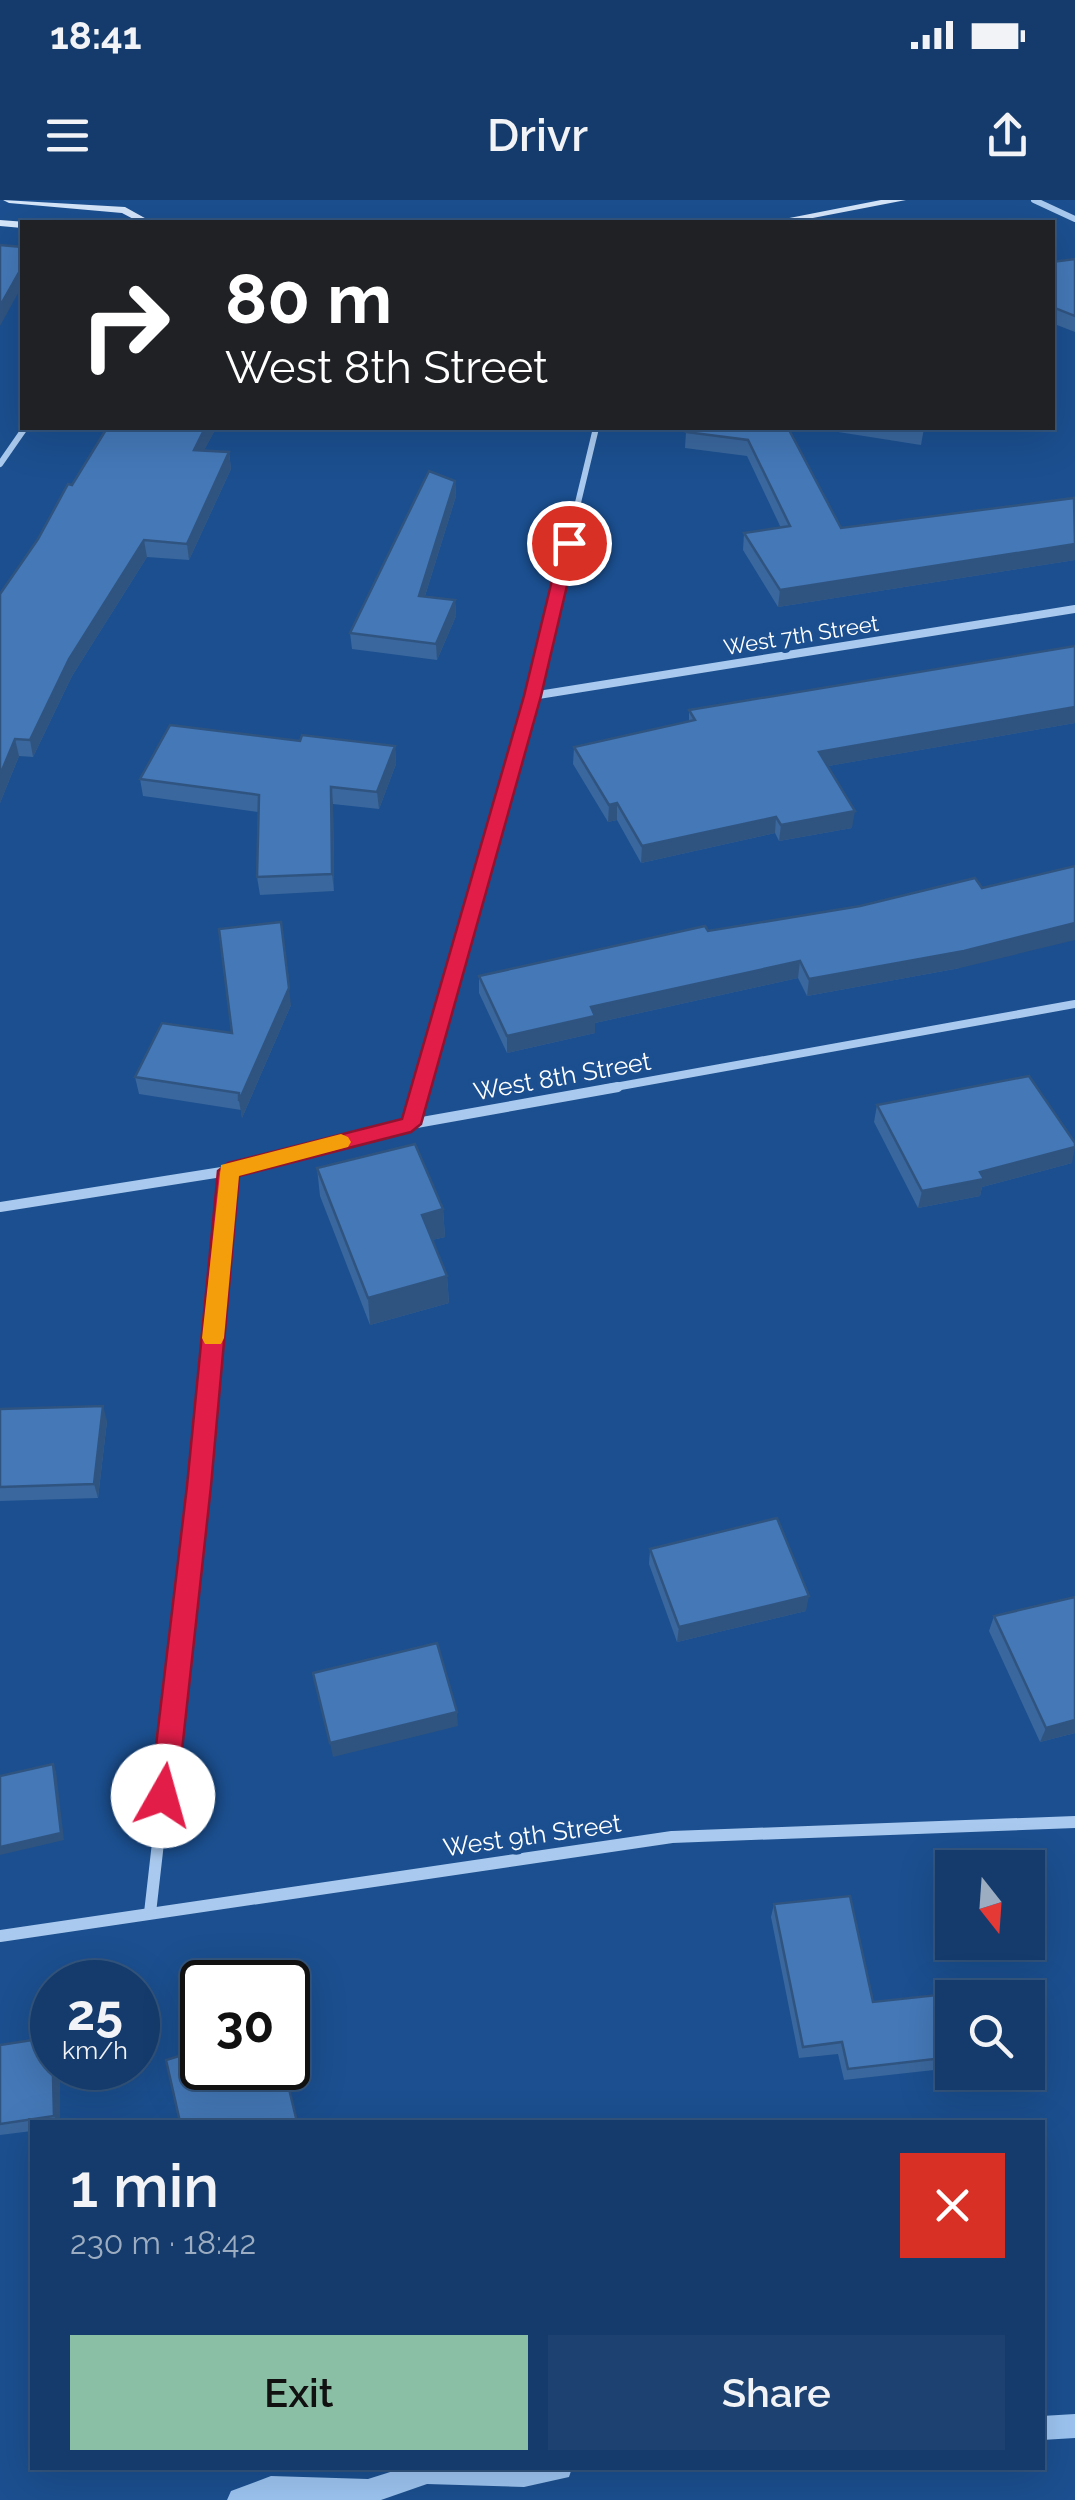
<!DOCTYPE html>
<html lang="en">
<head>
<meta charset="utf-8">
<style>
	:root { --surface:#143b6b; --page:#1d4271; --text:#f1f3f6; --muted:#9dadc1; --line:#33557e; --accent:#8abfa5 }
	body { margin:0; font-family:Raleway,sans-serif; background:var(--page); color:var(--text); height:100vh; display:flex; flex-direction:column; font-size:38px; white-space:nowrap }
	* { box-sizing:border-box; margin:0 }
	p { font-size:32px; color:var(--muted) }
	.icon { flex:none; width:55px; height:55px; fill:none; stroke:currentColor; stroke-width:2; stroke-linecap:round; stroke-linejoin:round }
	.map { position:relative; flex:1; overflow:hidden }
	.drawer { position:absolute; left:30px; top:1920px; width:1015px; height:350px; display:flex; flex-direction:column; background:var(--surface); border-radius:0px; box-shadow:0 10px 40px #0002,0 0 0 2px var(--line) }
	.drawer>* { flex:none }
	.banner { position:absolute; left:20px; top:20px; width:1035px; height:210px; border-radius:0px; box-shadow:0 10px 40px #0002,0 0 0 2px var(--line); background:#202124; color:#fff; overflow:hidden }
	.needle { width:65px; rotate:163deg }
	.tools { position:absolute; left:935px; top:1650px; display:grid; gap:20px }
	.tools a { display:grid; place-items:center; width:110px; height:110px; border-radius:0px; background:var(--surface); box-shadow:0 10px 40px #0002,0 0 0 2px var(--line); font-size:50px }
	.speed { position:absolute; left:30px; top:1760px; display:flex; gap:20px; font-size:50px; font-weight:700; text-align:center }
	.speed>* { display:grid; place-content:center; width:130px; height:130px; border-radius:50%; background:var(--surface); box-shadow:0 10px 40px #0002,0 0 0 2px var(--line); line-height:1 }
	.speed small { font-size:25px; font-weight:400 }
	.speed .limit { border:5px solid #111; border-radius:15px; background:#fff; color:#111 }
	.pin { position:absolute; display:grid; place-items:center; width:85px; height:85px; color:#fff; margin:-42px; border:5px solid #fff; border-radius:50%; box-shadow:0 2px 10px #0007 }
	.me { position:absolute; width:110px; margin:-55px; rotate:7deg; stroke-linejoin:round; filter:drop-shadow(0 0 8px #0008) }
	.turn { display:flex; align-items:center; gap:35px; height:210px; padding:0 40px; font-size:45px }
	.turn .icon { width:130px; height:130px; stroke-width:2.5 }
	.turn b { display:block; font-size:70px; line-height:85px }
	.round { display:grid; place-items:center; flex:none; width:105px; height:105px; border-radius:0px; background:var(--page) }
	.headline { display:flex; align-items:center; justify-content:space-between; height:170px; padding:0 40px }
	h1 { font-size:60px; font-weight:600; line-height:75px }
	.action { display:flex; gap:20px; margin-top:auto; padding:20px 40px }
	.action a { flex:1; height:115px; border-radius:0px; background:var(--accent); color:#111; font-size:40px; font-weight:600; line-height:115px; text-align:center }
	.action a+a { background:var(--page); color:var(--text) }
	.status { display:flex; justify-content:space-between; align-items:center; height:70px; padding:0 50px; background:var(--surface); direction:ltr }
	.status svg { height:28px; fill:currentColor }
	header { display:flex; justify-content:space-between; align-items:center; height:130px; padding:0 40px; background:var(--surface); font-size:45px; font-weight:600 }
	.map>svg:first-child { display:block }
	.lines { fill:none; stroke-linecap:round; stroke-linejoin:round }
	.stream { fill:#9cc4f0; fill-rule:evenodd }
	.street-far3 { stroke:#a9c9ee; stroke-width:6 }
	.street-far2 { stroke:#a9c9ee; stroke-width:8 }
	.street-far1 { stroke:#a9c9ee; stroke-width:10 }
	.street { stroke:#a9c9ee; stroke-width:12 }
	.secondary { fill:#d6e6fa; fill-rule:evenodd }
	.wall { fill:#3a679d }
	.shaded-wall { fill:#305480 }
	.building { fill:#4478b7; stroke:#305480; stroke-width:2.5 }
	.route { fill:#e11d48; stroke:#92132f; stroke-width:2.5 }
	.slow { fill:#f59e0b }
	.labels { text-anchor:middle; stroke-width:9; stroke-linejoin:round; paint-order:stroke }
	.far-street-label { font-size:22px; fill:#fff; stroke:#1b4f8f }
	.street-label { font-size:25px; fill:#fff; stroke:#1b4f8f }
</style>
</head>
<body>
<div class="status"><b>18:41</b><svg viewBox="0 0 49 12"><path d="M0 12V9h3v3zM5 12V6h3v6zM10 12V3h3v9zM15 12V0h3v12zM26 1h20v11H26zM47 4h2v5h-2z"/></svg></div>
<header><svg class="icon" aria-label="menu" viewBox="0 0 24 24"><path d="M4 6h16M4 12h16M4 18h16"/></svg>Drivr<svg class="icon" aria-label="share" viewBox="0 0 24 24"><path d="M12 15V3M7 8l5-5 5 5M5 13v7h14v-7"/></svg></header>
<div class="map">
<svg width="1075" height="2300" viewBox="0 0 1075 2300">
	<rect width="100%" height="100%" fill="#1b4f8f"/>
	<g class="lines">
		<g class="stream">
			<path d="M 1075,2214 L 1075,2238 L 1042,2240 L 1042,2216 Z"/>
			<path d="M 403,2268 L 572,2268 L 569,2277 L 524,2287 L 427,2284 L 381,2300 L 227,2300 L 231,2291 L 271,2276 L 368,2279 Z"/>
		</g>
		<g class="street-far3">
			<path d="M 1034,0 L 1075,19"/>
			<path d="M 0,264 L 25,228"/>
			<path d="M 556,394 L 596,228"/>
		</g>
		<g class="street-far2">
			<path d="M 532,496 L 1075,409"/>
			<path d="M 421,889 L 532,496 L 557,391"/>
			<path d="M 604,889 L 1075,804"/>
		</g>
		<g class="street-far1">
			<path d="M 411,924 L 422,887"/>
			<path d="M 0,1007 L 228,971 L 411,924 L 618,887"/>
			<path d="M 173,1514 L 199,1287 L 228,971"/>
		</g>
		<g class="street">
			<path d="M 150,1713 L 173,1511"/>
			<path d="M 0,1736 L 672,1637 L 1075,1622"/>
		</g>
		<g class="secondary">
			<path d="M 3,0 L 125,7 L 152,22 L 139,22 L 122,13 L 9,3 Z"/>
			<path d="M 881,0 L 906,0 L 792,22 L 769,22 Z"/>
			<path d="M 0,20 L 26,22 L 22,22 L 22,28 L 0,26 Z"/>
		</g>
	</g>
	<g class="wall">
		<path d="M 1075,59 L 1075,132 L 1052,123 L 1052,62 Z"/>
		<path d="M 107,228 L 216,228 L 204,250 L 229,252 L 231,269 L 189,360 L 147,357 L 72,476 L 33,557 L 19,556 L 0,603 L 0,394 L 38,339 Z"/>
		<path d="M 788,228 L 841,328 L 1075,299 L 1075,360 L 778,407 L 743,350 L 744,333 L 781,328 L 747,256 L 685,248 L 686,232 Z"/>
		<path d="M 813,228 L 924,228 L 921,245 Z"/>
		<path d="M 455,281 L 456,296 L 425,396 L 455,400 L 456,416 L 437,460 L 352,449 L 350,433 Z"/>
		<path d="M 1075,446 L 1075,523 L 828,566 L 852,628 L 779,641 L 775,633 L 641,663 L 617,620 L 608,622 L 573,564 L 574,547 L 689,522 L 689,510 Z"/>
		<path d="M 300,541 L 395,546 L 396,564 L 379,609 L 333,604 L 334,691 L 260,695 L 257,677 L 258,612 L 143,596 L 140,579 Z"/>
		<path d="M 708,731 L 960,768 L 807,796 L 798,778 L 595,823 L 595,833 L 507,853 L 479,793 L 479,776 Z"/>
		<path d="M 291,805 L 242,918 L 241,910 L 139,894 L 135,877 Z"/>
		<path d="M 877,905 L 1072,963 L 982,987 L 980,996 L 918,1008 L 874,922 Z"/>
		<path d="M 317,968 L 443,1009 L 445,1037 L 432,1040 L 447,1076 L 449,1103 L 370,1125 L 320,996 Z"/>
		<path d="M 0,1209 L 107,1221 L 98,1298 L 0,1301 Z"/>
		<path d="M 650,1349 L 806,1411 L 677,1442 L 649,1364 Z"/>
		<path d="M 994,1416 L 1075,1533 L 1040,1542 L 989,1431 Z"/>
		<path d="M 774,1704 L 873,1802 L 952,1798 L 952,1868 L 844,1880 L 838,1854 L 799,1858 L 771,1717 Z"/>
		<path d="M 0,1845 L 60,1922 L 32,1922 L 32,1931 L 0,1935 Z"/>
	</g>
	<g class="shaded-wall">
		<path d="M 22,67 L 22,86 L 0,126 L 0,106 Z"/>
		<path d="M 205,228 L 216,228 L 196,266 L 194,250 Z"/>
		<path d="M 229,252 L 231,269 L 189,360 L 187,344 Z"/>
		<path d="M 455,281 L 456,296 L 420,412 L 419,396 Z"/>
		<path d="M 144,340 L 147,357 L 72,476 L 33,557 L 30,540 L 69,459 Z"/>
		<path d="M 1075,344 L 1075,360 L 778,407 L 780,390 Z"/>
		<path d="M 455,400 L 456,416 L 437,460 L 436,444 Z"/>
		<path d="M 1075,507 L 1075,523 L 817,568 L 819,552 Z"/>
		<path d="M 15,539 L 19,556 L 0,603 L 0,575 Z"/>
		<path d="M 395,546 L 396,564 L 379,609 L 377,592 Z"/>
		<path d="M 331,587 L 333,604 L 334,691 L 332,674 Z"/>
		<path d="M 617,603 L 617,620 L 608,622 L 609,605 Z"/>
		<path d="M 855,611 L 852,628 L 779,641 L 781,625 Z"/>
		<path d="M 776,617 L 775,633 L 641,663 L 642,646 Z"/>
		<path d="M 1075,723 L 1075,740 L 960,768 L 807,796 L 809,779 Z"/>
		<path d="M 800,761 L 798,778 L 595,823 L 595,833 L 507,853 L 507,836 L 591,807 Z"/>
		<path d="M 289,788 L 291,805 L 242,918 L 239,901 Z"/>
		<path d="M 1075,947 L 1072,963 L 982,987 L 980,996 L 918,1008 L 922,991 L 980,972 Z"/>
		<path d="M 443,1009 L 445,1037 L 423,1042 L 422,1015 Z"/>
		<path d="M 447,1076 L 449,1103 L 370,1125 L 368,1098 Z"/>
		<path d="M 103,1206 L 107,1221 L 98,1298 L 94,1284 Z"/>
		<path d="M 809,1396 L 806,1411 L 677,1442 L 679,1427 Z"/>
		<path d="M 457,1512 L 458,1526 L 333,1557 L 330,1543 Z"/>
		<path d="M 1075,1520 L 1075,1533 L 1040,1542 L 1046,1528 Z"/>
		<path d="M 53,1564 L 56,1571 L 64,1640 L 0,1655 L 0,1647 Z"/>
		<path d="M 54,1868 L 60,1868 L 60,1922 L 57,1922 L 54,1916 Z"/>
	</g>
	<g class="building">
		<path d="M 0,45 L 22,47 L 22,67 L 0,106 Z"/>
		<path d="M 1075,59 L 1075,116 L 1052,107 L 1052,62 Z"/>
		<path d="M 107,228 L 205,228 L 194,250 L 229,252 L 187,344 L 144,340 L 69,459 L 30,540 L 15,539 L 0,575 L 0,394 L 38,339 L 68,284 L 72,285 Z"/>
		<path d="M 687,228 L 788,228 L 841,328 L 1074,298 L 1075,344 L 780,390 L 744,333 L 790,326 L 748,240 L 686,232 Z"/>
		<path d="M 429,271 L 455,281 L 419,396 L 455,400 L 436,444 L 350,433 Z"/>
		<path d="M 1075,446 L 1075,507 L 819,552 L 855,611 L 781,625 L 776,617 L 642,646 L 617,603 L 609,605 L 574,547 L 695,520 L 689,510 Z"/>
		<path d="M 170,525 L 300,541 L 302,535 L 395,546 L 377,592 L 331,587 L 332,674 L 257,677 L 259,595 L 140,579 Z"/>
		<path d="M 1075,666 L 1075,723 L 964,751 L 809,779 L 800,761 L 591,807 L 595,816 L 507,836 L 479,776 L 705,726 L 708,731 L 860,706 L 975,678 L 982,688 Z"/>
		<path d="M 281,722 L 289,788 L 239,901 L 239,893 L 135,877 L 162,823 L 232,833 L 219,729 Z"/>
		<path d="M 1029,876 L 1075,943 L 1075,947 L 980,972 L 984,979 L 922,991 L 877,905 Z"/>
		<path d="M 415,944 L 443,1009 L 422,1015 L 447,1076 L 368,1098 L 317,968 Z"/>
		<path d="M 103,1206 L 94,1284 L 0,1287 L 0,1209 Z"/>
		<path d="M 777,1318 L 809,1396 L 679,1427 L 650,1349 Z"/>
		<path d="M 1075,1397 L 1075,1520 L 1046,1528 L 994,1416 Z"/>
		<path d="M 437,1443 L 457,1512 L 330,1543 L 313,1473 Z"/>
		<path d="M 53,1564 L 61,1633 L 0,1647 L 0,1576 Z"/>
		<path d="M 850,1696 L 873,1802 L 984,1790 L 986,1798 L 952,1798 L 952,1857 L 848,1869 L 842,1842 L 803,1847 L 774,1704 Z"/>
		<path d="M 52,1837 L 54,1916 L 0,1924 L 0,1845 Z"/>
		<path d="M 202,1849 L 202,1868 L 284,1868 L 297,1922 L 180,1922 L 166,1860 Z"/>
	</g>
	<path class="route" d="M 569,338 L 577,343 L 541,496 L 421,924 L 411,932 L 239,976 L 211,1286 L 177,1596 L 173,1605 L 163,1609 L 154,1605 L 150,1596 L 187,1286 L 218,971 L 228,963 L 402,919 L 524,496 L 561,343 Z"/>
	<path class="slow" d="M 341,934 L 348,937 L 351,942 L 348,947 L 239,976 L 224,1138 L 221,1144 L 205,1144 L 202,1138 L 221,965 Z"/>
	<g class="labels">
		<g class="far-street-label">
			<text transform="translate(801 435) rotate(-9)" y="8">West 7th Street</text>
		</g>
		<g class="street-label">
			<text transform="translate(562 876) rotate(-10)" y="9">West 8th Street</text>
			<text transform="translate(532 1635) rotate(-8)" y="9">West 9th Street</text>
		</g>
	</g>
</svg>
<div class="tools">
<a><svg class="needle" viewBox="-14 -14 28 28"><path d="M0-13l5 13h-10z" fill="#e53935"/><path d="M0 13l5-13h-10z" fill="#9dadc1"/></svg></a>
<a><svg class="icon" aria-label="search" viewBox="0 0 24 24"><circle cx="10" cy="10" r="6"/><path d="M15 15l6 6"/></svg></a>
</div>
<div class="speed"><div>25<small>km/h</small></div><div class="limit">30</div></div>
<div class="pin" style="left:569px;top:343px;background:#d93025"><svg class="icon" aria-label="arrive" viewBox="0 0 24 24"><path d="M6 21V4h12l-3 4 3 4H6"/></svg></div>
<svg class="me" style="left:163px;top:1596px" viewBox="-20 -20 40 40"><circle r="19" fill="#fff"/><path d="M0-13L10 11 0 6-10 11z" fill="#e11d48"/></svg>
<div class="banner">
<div class="turn"><svg class="icon" aria-label="right" viewBox="0 0 24 24"><path d="M7 20v-9h11M14 6l5 5-5 5"/></svg><div><b>80 m</b>West 8th Street</div></div>
</div>
<section class="drawer">
<div class="headline"><div><h1>1 min</h1><p>230 m · 18:42</p></div><a class="round" style="background:#d93025;color:#fff"><svg class="icon" aria-label="close" viewBox="0 0 24 24"><path d="M6 6l12 12M18 6L6 18"/></svg></a></div>
<div class="action"><a>Exit</a><a>Share</a></div>
</section>
</div>
</body>
</html>
